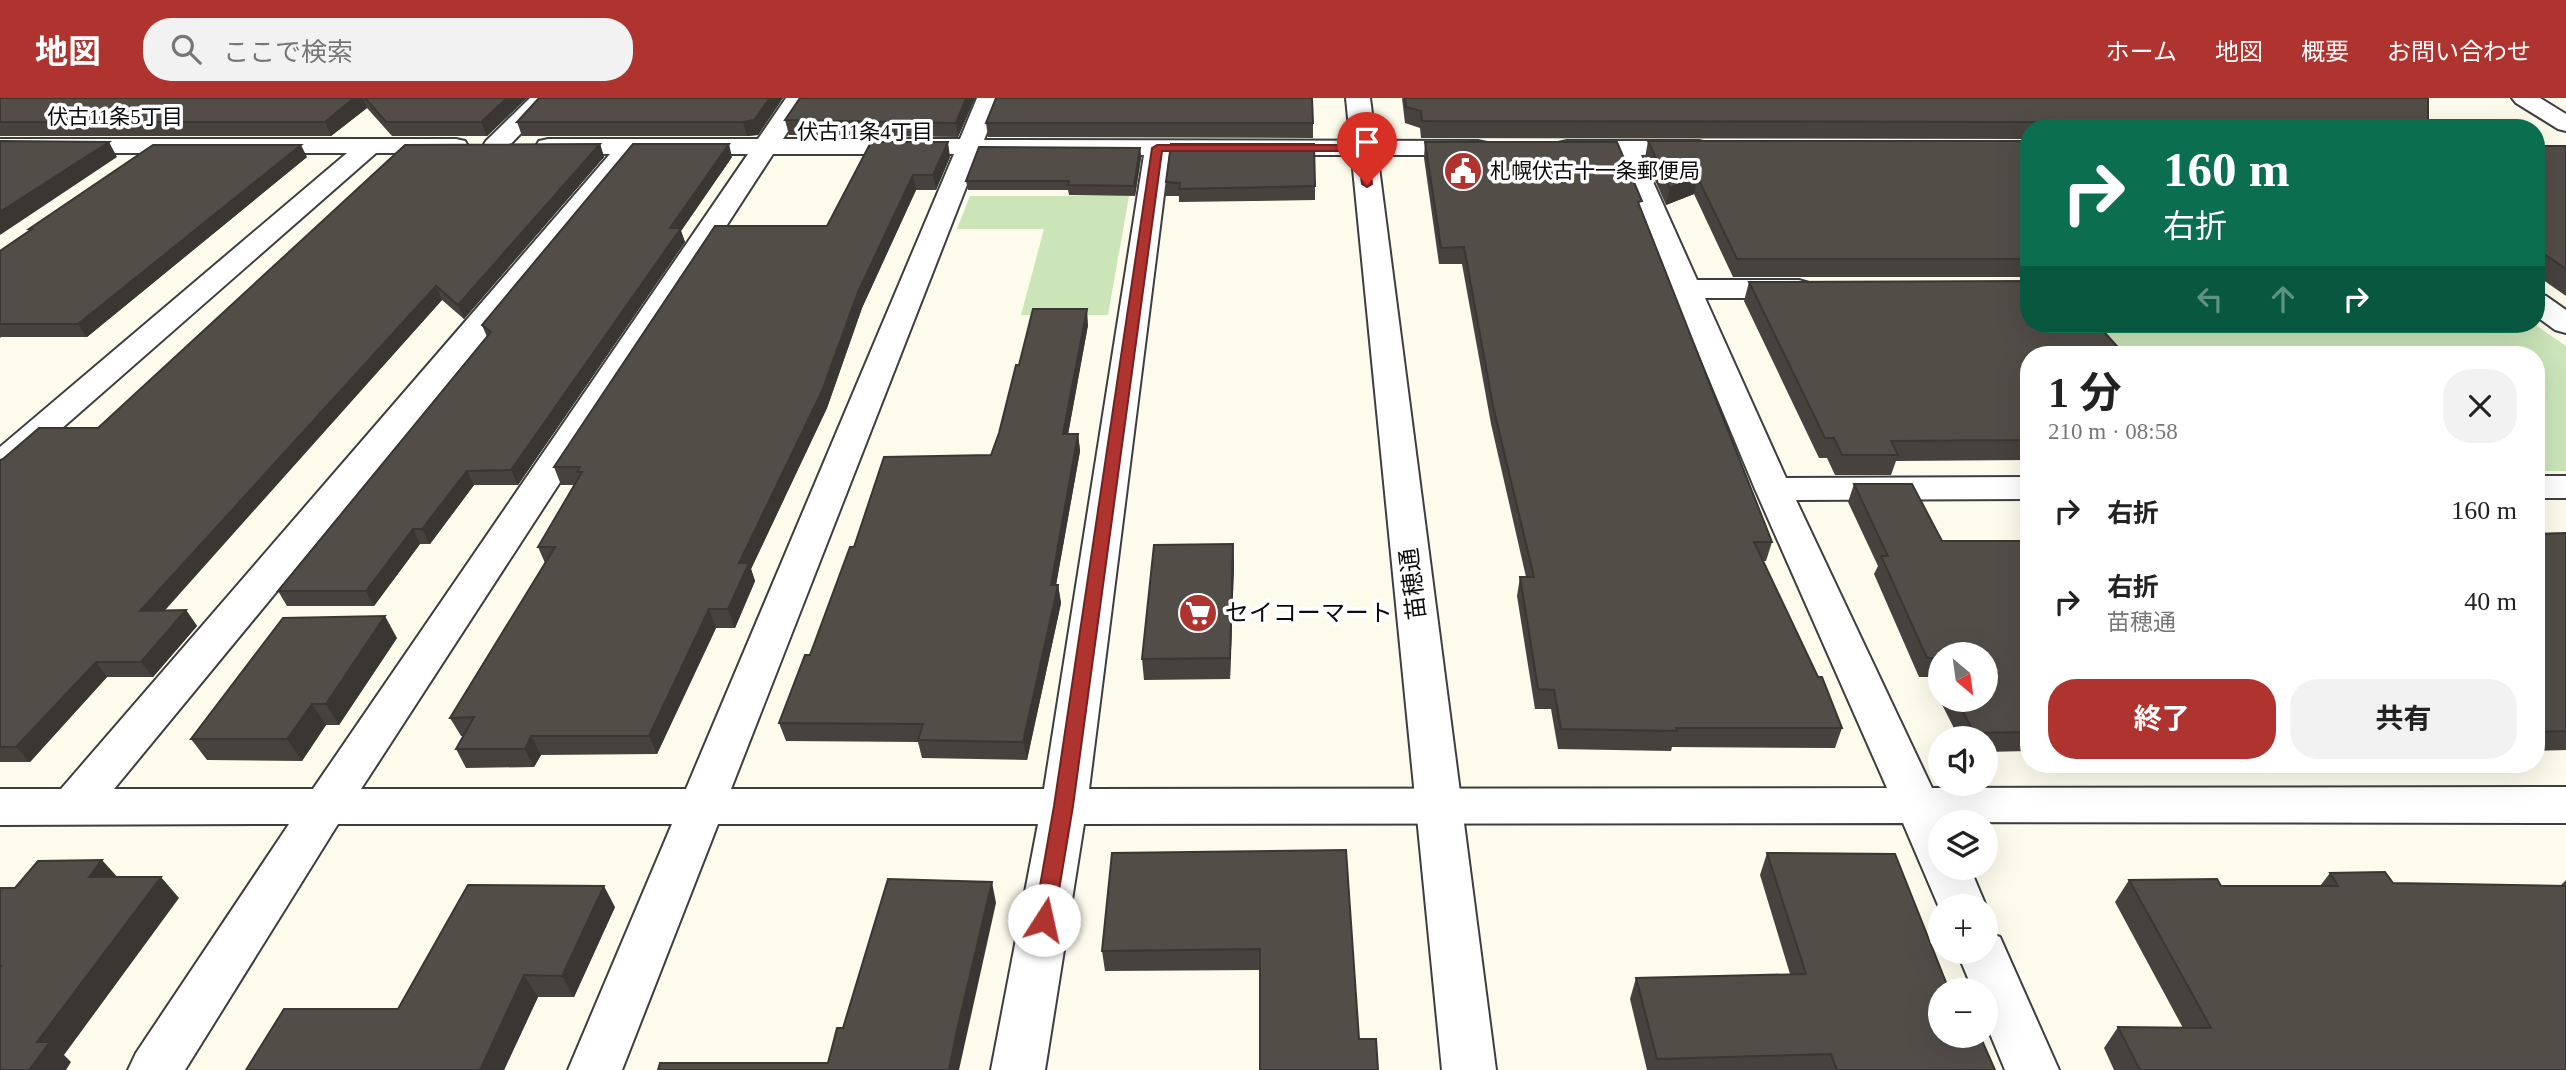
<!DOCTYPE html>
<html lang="ja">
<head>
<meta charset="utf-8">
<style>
	:root { --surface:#fff; --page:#f2f2f2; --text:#222; --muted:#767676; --accent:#af342f }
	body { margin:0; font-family:"Times New Roman","Noto Sans JP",serif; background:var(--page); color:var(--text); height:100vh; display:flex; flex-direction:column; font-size:26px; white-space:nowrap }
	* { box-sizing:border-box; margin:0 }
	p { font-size:23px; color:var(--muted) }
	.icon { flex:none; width:38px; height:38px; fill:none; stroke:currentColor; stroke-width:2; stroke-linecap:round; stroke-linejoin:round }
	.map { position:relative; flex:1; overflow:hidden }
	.details { position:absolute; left:2020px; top:248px; width:525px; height:427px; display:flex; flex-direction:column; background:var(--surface); border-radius:28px; box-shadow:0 7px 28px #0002 }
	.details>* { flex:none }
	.top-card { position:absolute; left:2020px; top:21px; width:525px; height:214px; border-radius:28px; box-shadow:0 7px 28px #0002; background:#0b6e4f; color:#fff; overflow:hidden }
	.needle { width:46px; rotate:151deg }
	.controls { position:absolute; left:1928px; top:544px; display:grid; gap:14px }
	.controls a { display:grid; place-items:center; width:70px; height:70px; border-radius:50%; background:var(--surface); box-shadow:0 7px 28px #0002; font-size:35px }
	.pin { position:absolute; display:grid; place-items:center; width:60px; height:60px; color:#fff; margin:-72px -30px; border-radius:50% 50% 50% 0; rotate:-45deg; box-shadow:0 0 7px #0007 }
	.pin .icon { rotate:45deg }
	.me { position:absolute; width:77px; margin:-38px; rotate:10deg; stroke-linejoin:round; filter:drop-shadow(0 0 5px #0008) }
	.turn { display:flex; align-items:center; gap:24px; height:147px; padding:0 28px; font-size:32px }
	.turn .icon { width:91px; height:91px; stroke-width:2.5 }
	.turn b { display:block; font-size:49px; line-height:60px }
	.lanes { display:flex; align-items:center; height:66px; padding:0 28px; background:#0003; justify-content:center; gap:35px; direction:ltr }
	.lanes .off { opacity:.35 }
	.round { display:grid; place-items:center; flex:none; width:74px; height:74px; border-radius:28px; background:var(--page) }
	.head { display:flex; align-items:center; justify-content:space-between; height:119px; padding:0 28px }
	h1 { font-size:42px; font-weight:700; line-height:52px }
	.cta { display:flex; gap:14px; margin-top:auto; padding:14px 28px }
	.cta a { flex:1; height:80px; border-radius:28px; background:var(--accent); color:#fff; font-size:28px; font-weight:700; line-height:80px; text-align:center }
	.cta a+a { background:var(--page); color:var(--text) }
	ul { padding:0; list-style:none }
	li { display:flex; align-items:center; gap:21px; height:91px; padding:0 28px }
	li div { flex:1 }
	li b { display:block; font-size:26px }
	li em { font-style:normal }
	header { display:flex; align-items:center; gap:42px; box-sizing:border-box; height:98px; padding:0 35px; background:var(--accent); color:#fff }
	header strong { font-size:33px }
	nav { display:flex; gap:38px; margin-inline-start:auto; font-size:24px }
	.search { width:490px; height:63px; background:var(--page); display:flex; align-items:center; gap:18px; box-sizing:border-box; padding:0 24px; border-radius:28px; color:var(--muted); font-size:26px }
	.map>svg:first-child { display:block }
	.green { fill:#cbe5b8 }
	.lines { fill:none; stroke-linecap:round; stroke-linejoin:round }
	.minor-casing { stroke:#3e3e3e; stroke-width:4 }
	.tertiary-casing { stroke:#3e3e3e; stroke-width:4 }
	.minor { fill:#fff; fill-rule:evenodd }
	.tertiary { fill:#fff; fill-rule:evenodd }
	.wall { fill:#47423e; fill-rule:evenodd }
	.shaded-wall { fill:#3a3632 }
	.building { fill:#534d48; stroke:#3a3632; stroke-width:2 }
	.route { fill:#af342f; stroke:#72221f; stroke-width:2 }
	.labels { text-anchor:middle; stroke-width:7; stroke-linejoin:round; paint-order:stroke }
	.far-neighbourhood-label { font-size:21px; fill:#0b0b0b; stroke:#fff }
	.far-poi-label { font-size:21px; fill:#0b0b0b; stroke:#fff; text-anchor:start }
	.street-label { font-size:24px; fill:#0b0b0b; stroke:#fff }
	.poi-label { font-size:24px; fill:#0b0b0b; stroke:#fff; text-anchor:start }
</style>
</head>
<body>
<header>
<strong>地図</strong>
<div class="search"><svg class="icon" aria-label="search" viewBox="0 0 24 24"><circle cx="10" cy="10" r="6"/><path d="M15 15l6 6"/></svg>ここで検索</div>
<nav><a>ホーム</a><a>地図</a><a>概要</a><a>お問い合わせ</a></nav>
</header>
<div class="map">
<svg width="2566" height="972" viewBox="0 0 2566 972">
	<rect width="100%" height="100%" fill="#fdfbeb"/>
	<g class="green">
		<path d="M 970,98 L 1129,98 L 1108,217 L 1021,217 L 1044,131 L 957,131 Z"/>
		<path d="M 2098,226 L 2534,226 L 2566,248 L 2566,373 L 2536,373 L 2536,257 L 2125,257 Z"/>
	</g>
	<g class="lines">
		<defs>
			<g id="minor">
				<path d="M 530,0 L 555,0 L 504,53 L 495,55 L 486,53 L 483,48 L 486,43 Z"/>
				<path d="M 786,0 L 810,0 L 783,41 L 960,41 L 977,0 L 1001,0 L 984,42 L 1478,43 L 1487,45 L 1490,50 L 1487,55 L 1478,57 L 1169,57 L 1089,691 L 1887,690 L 1755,391 L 1616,57 L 1558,55 L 1555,50 L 1558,45 L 1567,43 L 1699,43 L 1708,45 L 1711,50 L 1708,55 L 1641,57 L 1697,182 L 1799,182 L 1809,185 L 1814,191 L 1809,197 L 1799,200 L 1705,200 L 1786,380 L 2028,379 L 2028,401 L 1796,402 L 1932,690 L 2566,689 L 2566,725 L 1941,724 L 1941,770 L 1970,770 L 1986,808 L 1941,808 L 1941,814 L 1903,725 L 1084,726 L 1045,972 L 991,972 L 1038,726 L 718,726 L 622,972 L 568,972 L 672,726 L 338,726 L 185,972 L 128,972 L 136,955 L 289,726 L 0,727 L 0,691 L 61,691 L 610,56 L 548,55 L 539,53 L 536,48 L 539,43 L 548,41 L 758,41 ZM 637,56 L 748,56 L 313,691 L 114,691 ZM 773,56 L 954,56 L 686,691 L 361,691 ZM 979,56 L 1144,57 L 1044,691 L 731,691 Z"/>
				<path d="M 2512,0 L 2540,0 L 2566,16 L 2566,33 L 2558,31 L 2516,5 Z"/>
				<path d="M 0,41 L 456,41 L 465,43 L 468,48 L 465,53 L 456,55 L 376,55 L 12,374 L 0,377 L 0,349 L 347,55 L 0,55 Z"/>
				<path d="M 2536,195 L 2546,198 L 2566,212 L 2566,235 L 2555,232 L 2536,218 Z"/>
				<rect x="2536" y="378" width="30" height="22"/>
				<path d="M 1986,834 L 2000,839 L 2059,972 L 2005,972 L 1986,926 L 1986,892 L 1973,892 L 1957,854 L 1986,854 Z"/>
			</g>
			<path id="tertiary" d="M 1346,0 L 1370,0 L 1496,972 L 1442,972 Z"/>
		</defs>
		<use href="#minor" class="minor-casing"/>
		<use href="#tertiary" class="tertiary-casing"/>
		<use href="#minor" class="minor"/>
		<use href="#tertiary" class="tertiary"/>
	</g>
	<g class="wall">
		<path d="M 0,0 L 527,0 L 487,38 L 392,38 L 367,10 L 331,38 L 0,38 Z"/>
		<path d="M 539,0 L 783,0 L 758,37 L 747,38 L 522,38 L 517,24 Z"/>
		<path d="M 975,0 L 958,39 L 789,37 L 785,22 Z"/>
		<path d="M 1402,0 L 2428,0 L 2428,23 L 2439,30 L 2028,30 L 2028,41 L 1421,40 L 1420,30 L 1405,25 Z"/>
		<path d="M 986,25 L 1313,25 L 1313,40 L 988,39 Z"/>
		<path d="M 1648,43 L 2028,43 L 2028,179 L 1733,179 L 1694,96 L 1666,107 L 1645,60 Z"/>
		<path d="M 871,44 L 950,59 L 936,92 L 916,92 L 862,210 L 827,310 L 751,471 L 755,483 L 735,530 L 716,530 L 657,656 L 541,657 L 534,669 L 466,670 L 456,651 L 463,638 L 461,638 L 450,620 L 545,465 L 538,449 L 575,387 L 561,387 L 554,369 L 827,128 Z"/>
		<path d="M 1425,44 L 1641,110 L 1772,444 L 1766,463 L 1763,463 L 1842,630 L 1835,650 L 1672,649 L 1671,653 L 1558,651 L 1551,611 L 1535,611 L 1517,498 L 1520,479 L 1526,479 L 1491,326 L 1462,166 L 1439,166 L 1424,60 Z"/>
		<path d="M 600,46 L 604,59 L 464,221 L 442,202 L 164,512 L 186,512 L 197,528 L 153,579 L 107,579 L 30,664 L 0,664 L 0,362 L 98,330 Z"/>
		<path d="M 2536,48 L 2566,48 L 2566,198 L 2536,177 Z"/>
		<path d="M 1140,50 L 1141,60 L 1135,98 L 1069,97 L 1068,92 L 968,92 L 966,83 Z"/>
		<path d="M 307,59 L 87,239 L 1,239 L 0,240 L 0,153 L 30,132 L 29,131 Z"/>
		<path d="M 732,59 L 681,133 L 685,144 L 518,387 L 474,387 L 430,446 L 420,446 L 374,508 L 287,508 L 278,493 L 487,239 L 482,227 Z"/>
		<path d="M 1166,84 L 1315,88 L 1315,102 L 1179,104 L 1179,98 L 1166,98 Z"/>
		<path d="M 1749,184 L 2028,257 L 2028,362 L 1896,363 L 1891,377 L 1835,377 L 1827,360 L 1819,360 L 1744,203 Z"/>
		<path d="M 1088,227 L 1068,336 L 1078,336 L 1080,353 L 1056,487 L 1058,487 L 1061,505 L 1027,662 L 922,660 L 918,644 L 786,643 L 779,625 L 810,557 L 854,449 L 991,357 L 999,335 L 1019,267 Z"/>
		<path d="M 1854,386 L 1942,443 L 2028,443 L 2028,653 L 1986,654 L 1986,640 L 1959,640 L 1928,579 L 1919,579 L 1874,476 L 1878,468 L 1848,404 ZM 1941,556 L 1986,602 L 1941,602 Z"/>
		<path d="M 2566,435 L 2566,652 L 2536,653 L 2536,436 Z"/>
		<path d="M 1233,446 L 1234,467 L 1230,581 L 1144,582 L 1142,561 Z"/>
		<path d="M 397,540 L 339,627 L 326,627 L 302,663 L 207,662 L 191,641 Z"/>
		<path d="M 1346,752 L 1359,941 L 1260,872 L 1105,873 L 1102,853 Z"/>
		<path d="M 1767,755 L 1941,892 L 1995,972 L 1647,972 L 1630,901 L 1636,880 L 1790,876 L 1760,777 Z"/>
		<path d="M 2330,775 L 2393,785 L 2560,788 L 2566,782 L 2566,972 L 2114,972 L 2104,950 L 2118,929 L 2183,930 L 2115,804 L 2129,782 L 2221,788 L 2320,788 Z"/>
		<path d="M 615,809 L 574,899 L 538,899 L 504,972 L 246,972 L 398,911 Z"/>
	</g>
	<g class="shaded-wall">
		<path d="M 354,0 L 363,0 L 367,10 L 331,38 L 325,24 Z"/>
		<path d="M 507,0 L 527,0 L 487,38 L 481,24 Z"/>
		<path d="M 770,0 L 783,0 L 758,37 L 747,38 L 743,24 Z"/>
		<path d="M 966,0 L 975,0 L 958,39 L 956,25 Z"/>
		<path d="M 109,44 L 117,59 L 0,137 L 0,114 Z"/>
		<path d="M 948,44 L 950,59 L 936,92 L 933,77 Z"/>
		<path d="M 600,46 L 604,59 L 464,221 L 458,207 Z"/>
		<path d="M 729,46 L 732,59 L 681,133 L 685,144 L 518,387 L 511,372 L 670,130 Z"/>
		<path d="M 301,47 L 307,59 L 87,239 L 78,226 Z"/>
		<path d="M 1140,50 L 1141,60 L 1135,98 L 1134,88 Z"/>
		<path d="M 913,77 L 916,92 L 862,210 L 827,310 L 751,471 L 755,483 L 735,530 L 728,511 L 739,465 L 858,194 Z"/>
		<path d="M 1697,78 L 1694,96 L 1666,107 L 1670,90 Z"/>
		<path d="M 436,188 L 442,202 L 151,528 L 140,513 Z"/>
		<path d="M 1087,211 L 1088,227 L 1065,353 L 1063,336 Z"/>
		<path d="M 1078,336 L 1080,353 L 1053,504 L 1051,487 Z"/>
		<path d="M 467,373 L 474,387 L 430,446 L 422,431 Z"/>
		<path d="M 413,431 L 420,446 L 374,508 L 366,493 Z"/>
		<path d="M 1233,446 L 1234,467 L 1230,581 L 1230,560 Z"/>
		<path d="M 1058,487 L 1061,505 L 1027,662 L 1023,644 Z"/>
		<path d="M 709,511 L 716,530 L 657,656 L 649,638 Z"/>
		<path d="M 186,512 L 197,528 L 153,579 L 141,564 Z"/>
		<path d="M 385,518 L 397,540 L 339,627 L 326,606 Z"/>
		<path d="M 96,564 L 107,579 L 30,664 L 16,649 Z"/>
		<path d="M 312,606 L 326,627 L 302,663 L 287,641 Z"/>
		<path d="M 531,638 L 541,657 L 534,669 L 525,651 Z"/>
		<path d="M 102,762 L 121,783 L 89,779 Z"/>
		<path d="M 161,779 L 179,800 L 64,957 L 71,964 L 66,972 L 29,972 L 37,944 Z"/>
		<path d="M 992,784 L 996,805 L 959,972 L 949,972 L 957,932 Z"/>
		<path d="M 604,788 L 615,809 L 574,899 L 562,878 Z"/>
		<path d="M 524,877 L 538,899 L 504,972 L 480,972 Z"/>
	</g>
	<g class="building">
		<path d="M 0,0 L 354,0 L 325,24 L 0,24 Z"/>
		<path d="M 365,0 L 507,0 L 481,24 L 386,24 Z"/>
		<path d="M 539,0 L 770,0 L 754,22 L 743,24 L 517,24 Z"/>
		<path d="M 800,0 L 966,0 L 956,25 L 785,22 Z"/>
		<path d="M 996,0 L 1312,0 L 1313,25 L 986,25 Z"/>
		<path d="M 1405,0 L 2428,0 L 2428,23 L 2439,30 L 2037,30 L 2037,26 L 2034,24 L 1422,23 L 1421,13 L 1406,9 Z"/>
		<path d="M 0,43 L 109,44 L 0,114 Z"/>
		<path d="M 1648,43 L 2028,43 L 2028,161 L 1737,161 L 1697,78 L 1670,90 Z"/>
		<path d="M 871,44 L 948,44 L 933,77 L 913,77 L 858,194 L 822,293 L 739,465 L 749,465 L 728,511 L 709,511 L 649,638 L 531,638 L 525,651 L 456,651 L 474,619 L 450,620 L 555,449 L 538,449 L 582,374 L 577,374 L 580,369 L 554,369 L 715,128 L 827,128 Z"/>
		<path d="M 1425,44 L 1617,44 L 1642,103 L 1638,104 L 1772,444 L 1754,444 L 1818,579 L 1822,579 L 1842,630 L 1676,630 L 1677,633 L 1561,631 L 1554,592 L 1538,591 L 1520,479 L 1534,479 L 1493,308 L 1464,149 L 1441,150 Z"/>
		<path d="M 600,46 L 458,207 L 436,188 L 140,513 L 186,512 L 141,564 L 96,564 L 16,649 L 0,649 L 0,362 L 3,361 L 39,330 L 98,330 L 405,47 Z"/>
		<path d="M 633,46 L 729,46 L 670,130 L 681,130 L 511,372 L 467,373 L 422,431 L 413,431 L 366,493 L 278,493 L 491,234 L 482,227 Z"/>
		<path d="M 1171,46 L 1314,46 L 1315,88 L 1179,91 L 1180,85 L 1166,84 Z"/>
		<path d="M 153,47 L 301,47 L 78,226 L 0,226 L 0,153 L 32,131 L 29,131 Z"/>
		<path d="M 2536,48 L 2566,48 L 2566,171 L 2541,154 L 2536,154 Z"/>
		<path d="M 979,49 L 1140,50 L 1134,88 L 1068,87 L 1069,83 L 966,83 Z"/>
		<path d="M 2028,183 L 2028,226 L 2097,226 L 2125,257 L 2028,257 L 2028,342 L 1891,343 L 1898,357 L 1842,357 L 1834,340 L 1825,340 L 1749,184 Z"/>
		<path d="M 1033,211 L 1087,211 L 1063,336 L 1078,336 L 1051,487 L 1058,487 L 1023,644 L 918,642 L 923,626 L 779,625 L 805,557 L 810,557 L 850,449 L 854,449 L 884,359 L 991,357 L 999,335 L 1016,267 L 1019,267 Z"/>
		<path d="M 1854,386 L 1912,386 L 1942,443 L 2028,443 L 2028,634 L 1974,635 L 1957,602 L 1986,602 L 1986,556 L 1941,556 L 1941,570 L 1936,560 L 1927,560 L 1881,458 L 1888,458 Z"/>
		<path d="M 2566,435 L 2566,633 L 2536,634 L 2536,436 Z"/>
		<path d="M 1233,446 L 1230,560 L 1142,561 L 1154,447 Z"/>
		<path d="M 385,518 L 326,606 L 312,606 L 287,641 L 191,641 L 283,520 Z"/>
		<path d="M 1346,752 L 1359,941 L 1376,941 L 1378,972 L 1260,972 L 1260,851 L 1102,853 L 1112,755 Z"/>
		<path d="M 1767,755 L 1895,756 L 1949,892 L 1941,892 L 1941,938 L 1980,938 L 1995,972 L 1837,972 L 1831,956 L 1657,961 L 1636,880 L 1806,876 Z"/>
		<path d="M 102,762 L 89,779 L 161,779 L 37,944 L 50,944 L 29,972 L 0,972 L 0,870 L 1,868 L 0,868 L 0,790 L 15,790 L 38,763 Z"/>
		<path d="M 2385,774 L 2393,785 L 2566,788 L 2566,972 L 2140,972 L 2118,929 L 2211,930 L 2129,782 L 2217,781 L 2221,788 L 2338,788 L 2330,775 Z"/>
		<path d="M 888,781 L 992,784 L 957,932 L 949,972 L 658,972 L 660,965 L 828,965 L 837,930 L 843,930 Z"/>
		<path d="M 468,787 L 604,788 L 562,878 L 524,877 L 480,972 L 246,972 L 284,911 L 398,911 Z"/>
	</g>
	<path class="route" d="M 1157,47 L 1363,47 L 1368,50 L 1372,86 L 1367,89 L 1362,86 L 1358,53 L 1162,53 L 1073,708 L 1054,822 L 1051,828 L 1044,830 L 1037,828 L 1034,822 L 1054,708 L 1152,50 Z"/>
	<defs>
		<symbol id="civic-disc" viewBox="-11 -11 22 22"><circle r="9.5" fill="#af342f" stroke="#fff"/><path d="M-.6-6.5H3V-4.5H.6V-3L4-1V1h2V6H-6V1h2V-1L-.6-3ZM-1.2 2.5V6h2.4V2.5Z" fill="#fff"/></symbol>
		<symbol id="supermarket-disc" viewBox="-11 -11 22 22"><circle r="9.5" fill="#af342f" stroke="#fff"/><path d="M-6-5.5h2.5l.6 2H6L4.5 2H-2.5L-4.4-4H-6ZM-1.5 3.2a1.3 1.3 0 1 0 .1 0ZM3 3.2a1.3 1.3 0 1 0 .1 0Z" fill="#fff"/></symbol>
	</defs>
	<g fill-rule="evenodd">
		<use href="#civic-disc" x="1441" y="51" width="44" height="44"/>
		<use href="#supermarket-disc" x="1176" y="493" width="44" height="44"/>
	</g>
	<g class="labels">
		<g class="far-neighbourhood-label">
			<text x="115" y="26">伏古11条5丁目</text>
			<text x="865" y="41">伏古11条4丁目</text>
		</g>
		<g class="far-poi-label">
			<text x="1490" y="80">札幌伏古十一条郵便局</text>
		</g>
		<g class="street-label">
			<text transform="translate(1413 486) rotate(-97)" y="8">苗穂通</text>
		</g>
		<g class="poi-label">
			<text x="1225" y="523">セイコーマート</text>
		</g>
	</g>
</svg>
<div class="controls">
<a><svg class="needle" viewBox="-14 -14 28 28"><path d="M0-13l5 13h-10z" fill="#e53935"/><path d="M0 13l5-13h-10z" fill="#767676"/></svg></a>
<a><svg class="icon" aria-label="sound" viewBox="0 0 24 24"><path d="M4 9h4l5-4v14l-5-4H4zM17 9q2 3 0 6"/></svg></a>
<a><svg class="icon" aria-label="layers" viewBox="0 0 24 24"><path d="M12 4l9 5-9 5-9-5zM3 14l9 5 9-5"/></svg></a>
<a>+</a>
<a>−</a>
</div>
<div class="pin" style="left:1367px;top:86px;background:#d93025"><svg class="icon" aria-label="arrive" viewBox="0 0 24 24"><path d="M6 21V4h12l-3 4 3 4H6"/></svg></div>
<svg class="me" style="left:1044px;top:822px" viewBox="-20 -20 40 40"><circle r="19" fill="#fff"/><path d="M0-13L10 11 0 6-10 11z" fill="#af342f"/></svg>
<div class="top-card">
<div class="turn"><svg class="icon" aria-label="right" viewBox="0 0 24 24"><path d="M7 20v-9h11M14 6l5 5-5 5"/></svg><div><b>160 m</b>右折</div></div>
<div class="lanes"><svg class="icon off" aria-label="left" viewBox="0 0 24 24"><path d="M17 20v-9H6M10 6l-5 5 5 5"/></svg><svg class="icon off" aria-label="ahead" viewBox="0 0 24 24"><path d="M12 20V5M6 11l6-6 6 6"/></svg><svg class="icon" aria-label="right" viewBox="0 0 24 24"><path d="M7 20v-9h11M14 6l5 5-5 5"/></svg></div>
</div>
<section class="details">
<div class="head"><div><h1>1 分</h1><p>210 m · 08:58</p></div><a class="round"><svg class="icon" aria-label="close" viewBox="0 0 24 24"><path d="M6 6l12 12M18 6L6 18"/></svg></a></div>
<ul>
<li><svg class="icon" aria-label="right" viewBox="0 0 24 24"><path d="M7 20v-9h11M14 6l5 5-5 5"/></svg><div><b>右折</b></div><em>160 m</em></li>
<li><svg class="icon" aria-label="right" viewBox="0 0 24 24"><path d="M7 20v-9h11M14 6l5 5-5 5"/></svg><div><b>右折</b><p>苗穂通</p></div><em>40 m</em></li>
</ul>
<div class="cta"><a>終了</a><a>共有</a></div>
</section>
</div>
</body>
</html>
